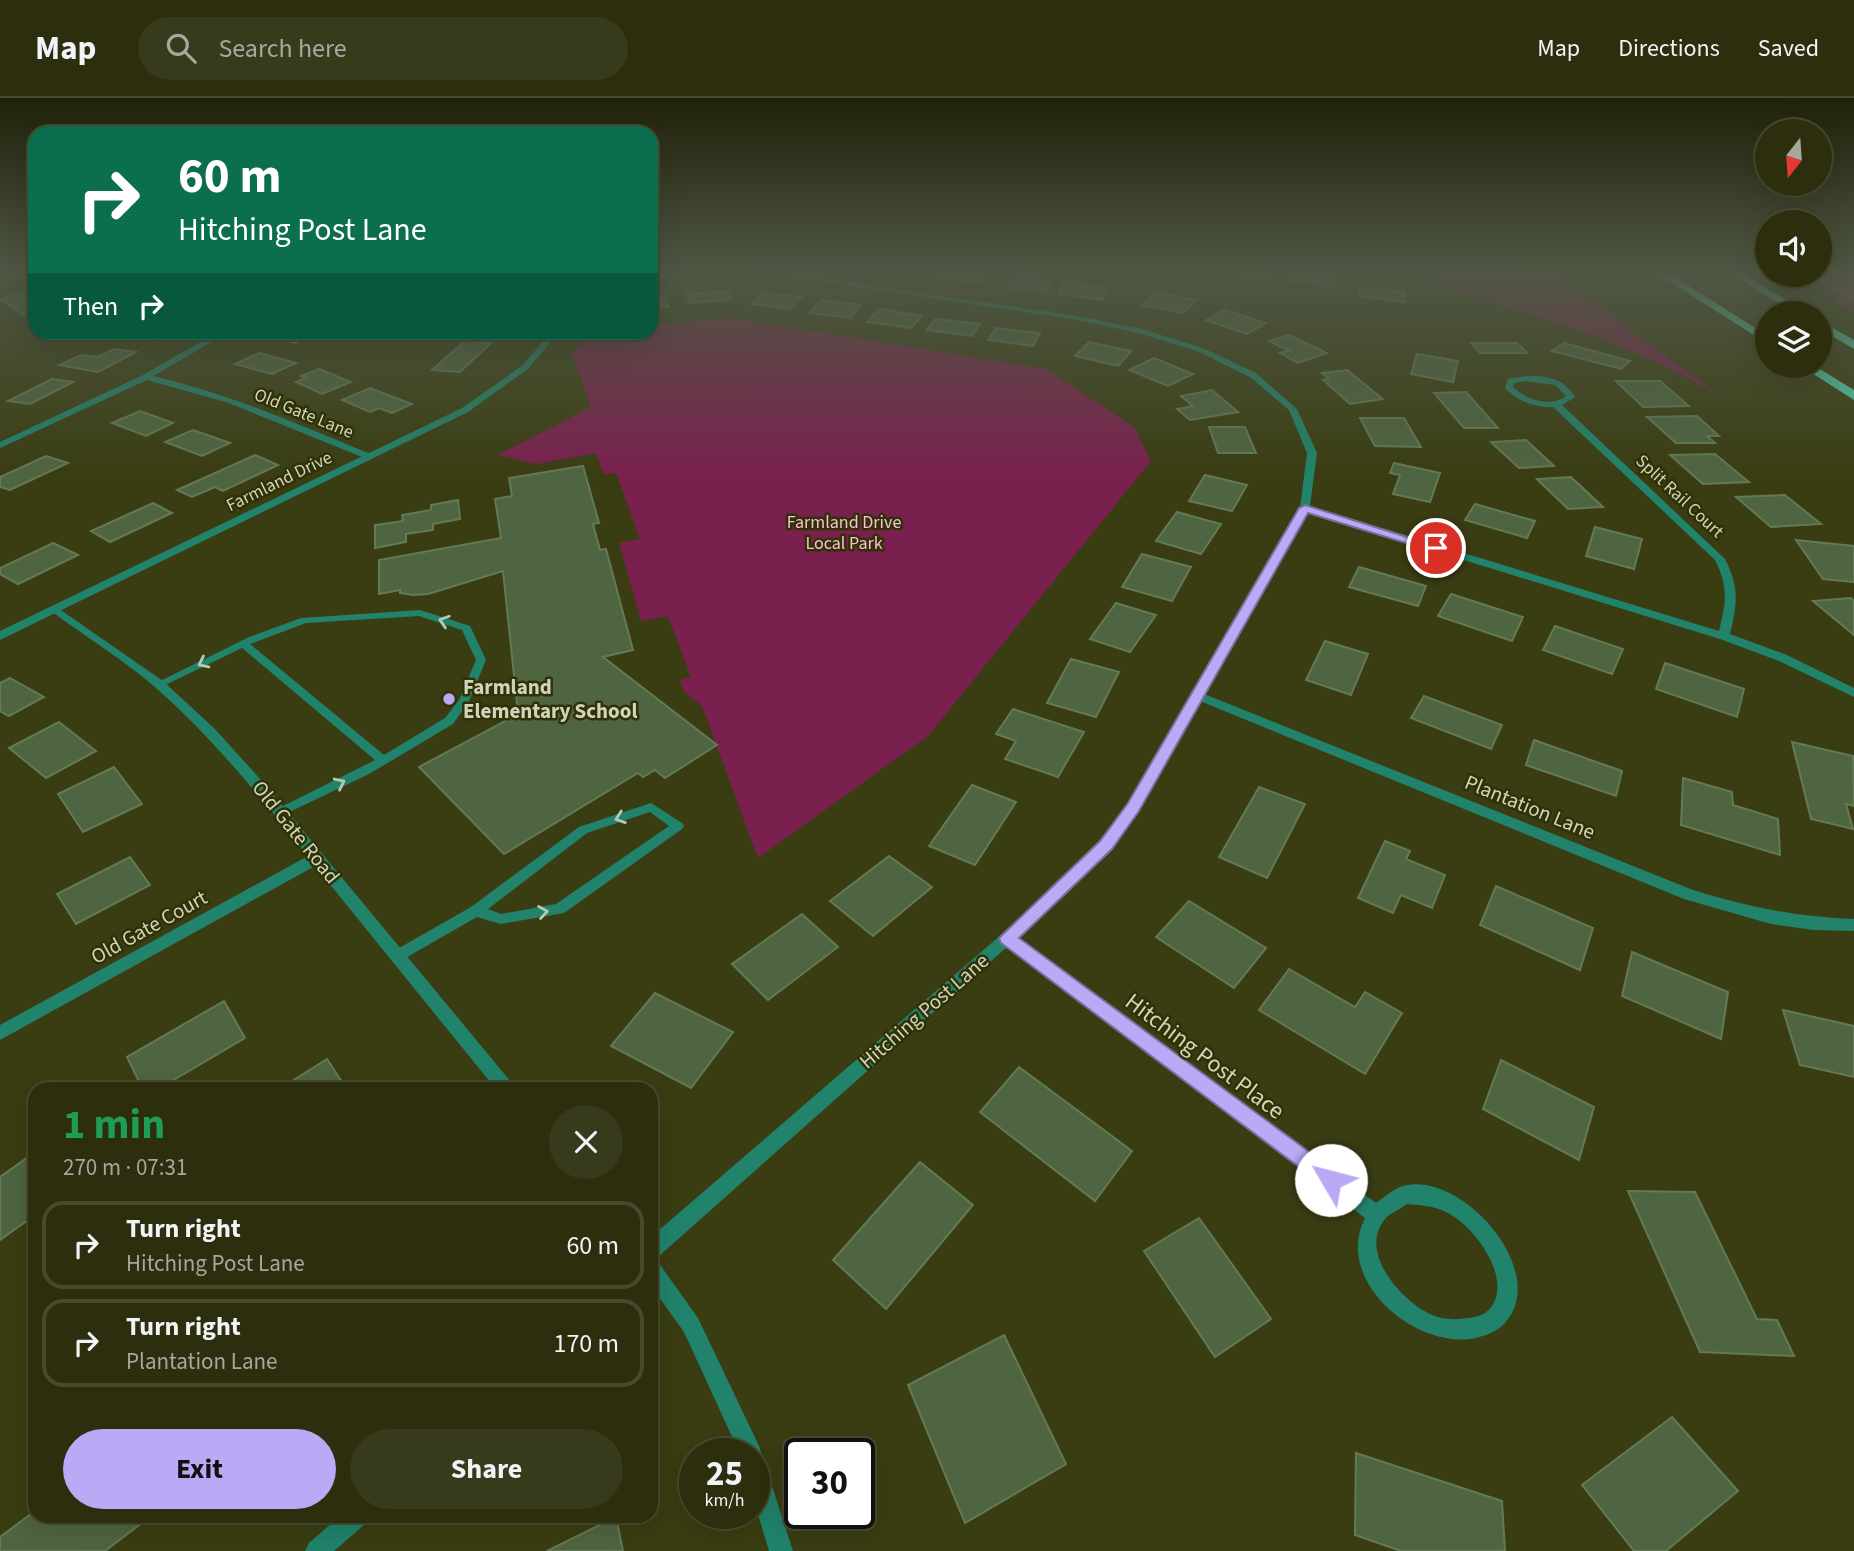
<!DOCTYPE html>
<html lang="en">
<head>
<meta charset="utf-8">
<style>
	:root { --surface:#2c2e0e; --page:#383a1c; --text:#f1f3f6; --muted:#a6a89e; --line:#484a2e; --accent:#baaaf6 }
	body { margin:0; font-family:"Source Sans 3",sans-serif; background:var(--page); color:var(--text); height:100vh; display:flex; flex-direction:column; font-size:26px; white-space:nowrap }
	* { box-sizing:border-box; margin:0 }
	p { font-size:23px; color:var(--muted) }
	.icon { flex:none; width:38px; height:38px; fill:none; stroke:currentColor; stroke-width:2; stroke-linecap:round; stroke-linejoin:round }
	.map { position:relative; flex:1; overflow:hidden }
	.details { position:absolute; left:28px; top:984px; width:630px; height:441px; display:flex; flex-direction:column; background:var(--surface); border-radius:21px; box-shadow:0 7px 28px #0002,0 0 0 2px var(--line) }
	.details>* { flex:none }
	.banner { position:absolute; left:28px; top:28px; width:630px; height:214px; border-radius:21px; box-shadow:0 7px 28px #0002,0 0 0 2px var(--line); background:#0b6e4f; color:#fff; overflow:hidden }
	.needle { width:46px; rotate:197deg }
	.tools { position:absolute; left:1755px; top:21px; display:grid; gap:14px }
	.tools a { display:grid; place-items:center; width:77px; height:77px; border-radius:50%; background:var(--surface); box-shadow:0 7px 28px #0002,0 0 0 2px var(--line); font-size:35px }
	.speed { position:absolute; left:679px; top:1340px; display:flex; gap:14px; font-size:35px; font-weight:700; text-align:center }
	.speed>* { display:grid; place-content:center; width:91px; height:91px; border-radius:50%; background:var(--surface); box-shadow:0 7px 28px #0002,0 0 0 2px var(--line); line-height:1 }
	.speed small { font-size:18px; font-weight:400 }
	.speed .limit { border:4px solid #111; border-radius:10px; background:#fff; color:#111 }
	.pin { position:absolute; display:grid; place-items:center; width:60px; height:60px; color:#fff; margin:-30px; border:4px solid #fff; border-radius:50%; box-shadow:0 2px 7px #0007 }
	.me { position:absolute; width:77px; margin:-38px; rotate:307deg; stroke-linejoin:round; filter:drop-shadow(0 0 5px #0008) }
	.turn { display:flex; align-items:center; gap:24px; height:147px; padding:0 35px; font-size:32px }
	.turn .icon { width:91px; height:91px; stroke-width:2.5 }
	.turn b { display:block; font-size:49px; line-height:60px }
	.then { display:flex; align-items:center; height:66px; padding:0 35px; background:#0003; gap:14px; font-size:26px }
	.round { display:grid; place-items:center; flex:none; width:74px; height:74px; border-radius:37px; background:var(--page) }
	.summary { display:flex; align-items:center; justify-content:space-between; height:119px; padding:0 35px }
	h1 { font-size:42px; font-weight:700; line-height:52px; color:#1e9e55 }
	.primary-button { display:flex; gap:14px; margin-top:auto; padding:14px 35px }
	.primary-button a { flex:1; height:80px; border-radius:42px; background:var(--accent); color:#111; font-size:28px; font-weight:700; line-height:80px; text-align:center }
	.primary-button a+a { background:var(--page); color:var(--text) }
	ul { padding:0; list-style:none }
	li { display:flex; align-items:center; gap:21px; height:88px; margin:0 14px 10px; padding:0 21px; border:4px solid var(--line); border-radius:21px }
	li div { flex:1 }
	li b { display:block; font-size:26px }
	li em { font-style:normal }
	header { display:flex; align-items:center; gap:42px; box-sizing:border-box; height:98px; padding:0 35px; background:var(--surface); border-bottom:2px solid var(--line) }
	header strong { font-size:33px }
	nav { display:flex; gap:38px; margin-inline-start:auto; font-size:24px }
	.search { width:490px; height:63px; background:var(--page); display:flex; align-items:center; gap:18px; box-sizing:border-box; padding:0 24px; border-radius:38px; color:var(--muted); font-size:26px }
	.map>svg:first-child { display:block }
	.green { fill:#7a204e }
	.forest { fill:#a2376c }
	.building { fill:#4f6440; stroke:#637a54; stroke-width:2 }
	.lines { fill:none; stroke-linecap:round; stroke-linejoin:round }
	.service { fill:#21836c; fill-rule:evenodd }
	.minor { fill:#21836c; fill-rule:evenodd }
	.tertiary { fill:#21836c; fill-rule:evenodd }
	.motorway { fill:#51d7b5; fill-rule:evenodd }
	.oneway { stroke:#b7c8b1 }
	.route { fill:#baaaf6; stroke:#796ea0; stroke-width:2 }
	.poi-dot { fill:#baaaf6; stroke:#303206; stroke-width:2.5 }
	.labels { text-anchor:middle; stroke-width:5; stroke-linejoin:round; paint-order:stroke }
	.far-street-label { font-size:18px; fill:#d1d4bd; stroke:#303206 }
	.far-park-label { font-size:18px; fill:#f9bfd6; stroke:#303206 }
	.poi-label { font-size:21px; font-weight:bold; fill:#d1d4bd; stroke:#303206; text-anchor:start }
	.street-label { font-size:21px; fill:#d1d4bd; stroke:#303206 }
	.near-street-label { font-size:24px; fill:#d1d4bd; stroke:#303206 }
</style>
</head>
<body>
<header>
<strong>Map</strong>
<div class="search"><svg class="icon" aria-label="search" viewBox="0 0 24 24"><circle cx="10" cy="10" r="6"/><path d="M15 15l6 6"/></svg>Search here</div>
<nav><a>Map</a><a>Directions</a><a>Saved</a></nav>
</header>
<div class="map">
<svg width="1854" height="1453" viewBox="0 0 1854 1453">
	<rect width="100%" height="100%" fill="#3a3d12"/>
	<g class="green">
		<path d="M 1442,176 L 1556,176 L 1723,300 C 1629,243 1522,211 1416,185 L 1434,182 Z"/>
		<path d="M 1854,176 L 1854,213 L 1790,177 Z"/>
		<path d="M 732,220 L 1047,271 L 1134,329 L 1151,363 L 928,638 L 758,760 L 702,608 L 684,594 L 680,582 L 691,579 L 668,518 L 641,523 L 619,445 L 640,441 L 616,375 L 604,377 L 596,355 L 537,366 L 497,357 L 591,309 L 572,256 L 589,235 L 651,234 L 651,227 Z"/>
	</g>
	<path class="forest" d="M 1854,176 L 1854,204 L 1805,177 Z"/>
	<g class="building">
		<path d="M 943,176 L 988,176 L 981,185 L 939,180 Z"/>
		<path d="M 1226,176 L 1267,176 L 1266,181 Z"/>
		<path d="M 1291,176 L 1336,179 L 1335,188 L 1289,183 Z"/>
		<path d="M 1015,179 L 1051,183 L 1045,194 L 1008,190 Z"/>
		<path d="M 1064,185 L 1108,190 L 1103,202 L 1058,196 Z"/>
		<path d="M 1359,189 L 1405,194 L 1405,204 L 1358,198 Z"/>
		<path d="M 27,193 L 35,198 L 35,215 L 25,218 L 0,201 Z"/>
		<path d="M 730,193 L 731,202 L 689,205 L 688,196 Z"/>
		<path d="M 1156,194 L 1196,202 L 1183,215 L 1142,207 Z"/>
		<path d="M 762,195 L 801,199 L 790,211 L 751,206 Z"/>
		<path d="M 665,197 L 669,209 L 651,211 L 651,199 Z"/>
		<path d="M 821,202 L 861,207 L 850,220 L 809,215 Z"/>
		<path d="M 879,211 L 922,218 L 911,230 L 867,224 Z"/>
		<path d="M 1224,212 L 1266,225 L 1247,236 L 1206,222 Z"/>
		<path d="M 935,221 L 980,226 L 972,238 L 926,232 Z"/>
		<path d="M 996,230 L 1040,235 L 1033,248 L 988,242 Z"/>
		<path d="M 144,234 L 172,234 L 154,244 L 132,240 Z"/>
		<path d="M 283,234 L 313,234 L 296,245 L 271,241 Z"/>
		<path d="M 1289,237 L 1327,255 L 1298,265 L 1280,255 L 1289,253 L 1269,243 Z"/>
		<path d="M 465,243 L 491,245 L 460,274 L 432,272 Z"/>
		<path d="M 1089,244 L 1131,253 L 1118,268 L 1075,258 Z"/>
		<path d="M 1471,245 L 1517,245 L 1527,255 L 1480,255 Z"/>
		<path d="M 1564,245 L 1630,263 L 1621,271 L 1552,253 Z"/>
		<path d="M 114,251 L 136,254 L 98,274 L 59,267 L 81,257 L 97,259 Z"/>
		<path d="M 259,255 L 296,265 L 272,276 L 235,266 Z"/>
		<path d="M 1417,256 L 1458,263 L 1453,284 L 1411,276 Z"/>
		<path d="M 1154,260 L 1193,276 L 1168,288 L 1129,272 Z"/>
		<path d="M 319,271 L 351,284 L 322,296 L 296,284 L 306,280 L 301,278 Z"/>
		<path d="M 1347,272 L 1383,301 L 1350,306 L 1323,282 L 1329,281 L 1322,275 Z"/>
		<path d="M 52,281 L 73,284 L 30,306 L 8,303 Z"/>
		<path d="M 1616,283 L 1660,283 L 1689,308 L 1643,309 Z"/>
		<path d="M 370,290 L 412,306 L 392,315 L 379,310 L 370,314 L 342,302 Z"/>
		<path d="M 1212,292 L 1238,314 L 1190,322 L 1177,311 L 1193,308 L 1181,298 Z"/>
		<path d="M 1466,294 L 1498,330 L 1464,330 L 1434,295 Z"/>
		<path d="M 140,313 L 173,325 L 146,338 L 112,325 Z"/>
		<path d="M 1697,318 L 1719,338 L 1707,338 L 1715,345 L 1676,345 L 1647,319 Z"/>
		<path d="M 1360,320 L 1404,320 L 1421,349 L 1375,348 Z"/>
		<path d="M 1209,329 L 1245,329 L 1256,355 L 1218,355 Z"/>
		<path d="M 193,332 L 230,345 L 202,358 L 165,344 Z"/>
		<path d="M 1526,342 L 1554,368 L 1519,370 L 1491,344 Z"/>
		<path d="M 1715,356 L 1749,384 L 1703,386 L 1670,357 Z"/>
		<path d="M 255,357 L 278,367 L 223,393 L 215,389 L 192,399 L 177,392 Z"/>
		<path d="M 46,358 L 68,365 L 10,392 L 0,389 L 0,379 Z"/>
		<path d="M 1394,365 L 1440,375 L 1430,404 L 1393,396 L 1400,377 L 1390,375 Z"/>
		<path d="M 583,368 L 599,425 L 593,426 L 600,452 L 606,451 L 633,552 L 603,559 L 717,647 L 665,680 L 655,672 L 643,679 L 638,675 L 504,756 L 419,669 L 518,616 L 503,473 L 428,496 L 413,497 L 400,495 L 400,492 L 379,496 L 379,462 L 501,440 L 495,401 L 512,398 L 509,380 Z"/>
		<path d="M 1205,377 L 1247,387 L 1232,413 L 1189,403 Z"/>
		<path d="M 1571,379 L 1603,409 L 1568,411 L 1537,381 Z"/>
		<path d="M 1785,397 L 1821,426 L 1771,429 L 1736,399 Z"/>
		<path d="M 458,402 L 460,421 L 433,426 L 433,432 L 406,436 L 406,444 L 375,450 L 375,427 L 403,423 L 402,417 L 431,412 L 431,407 Z"/>
		<path d="M 153,405 L 172,415 L 110,444 L 91,433 Z"/>
		<path d="M 1475,406 L 1535,423 L 1527,440 L 1465,422 Z"/>
		<path d="M 1177,414 L 1221,426 L 1201,456 L 1156,443 Z"/>
		<path d="M 1595,429 L 1642,441 L 1634,471 L 1586,458 Z"/>
		<path d="M 1796,442 L 1854,448 L 1854,484 L 1823,481 Z"/>
		<path d="M 53,445 L 78,457 L 18,486 L 0,476 L 0,470 Z"/>
		<path d="M 1142,456 L 1191,469 L 1172,503 L 1122,489 Z"/>
		<path d="M 1359,469 L 1426,488 L 1418,508 L 1349,489 Z"/>
		<path d="M 1451,496 L 1523,519 L 1512,543 L 1438,518 Z"/>
		<path d="M 1851,500 L 1854,503 L 1854,537 L 1813,503 Z"/>
		<path d="M 1116,505 L 1156,517 L 1130,554 L 1090,541 Z"/>
		<path d="M 1555,528 L 1623,551 L 1612,576 L 1543,552 Z"/>
		<path d="M 1325,543 L 1368,556 L 1351,597 L 1306,582 Z"/>
		<path d="M 1071,561 L 1119,574 L 1096,619 L 1047,605 Z"/>
		<path d="M 1665,565 L 1744,591 L 1737,619 L 1656,591 Z"/>
		<path d="M 10,580 L 44,599 L 9,618 L 0,613 L 0,585 Z"/>
		<path d="M 1424,598 L 1502,627 L 1491,651 L 1411,620 Z"/>
		<path d="M 1013,611 L 1084,634 L 1058,679 L 1005,661 L 1016,643 L 996,636 Z"/>
		<path d="M 59,624 L 96,653 L 46,680 L 9,650 Z"/>
		<path d="M 1534,642 L 1622,673 L 1616,698 L 1526,667 Z"/>
		<path d="M 1792,644 L 1853,658 L 1854,708 L 1846,706 L 1853,731 L 1811,721 Z"/>
		<path d="M 114,669 L 142,706 L 83,734 L 58,696 Z"/>
		<path d="M 1683,680 L 1732,694 L 1733,707 L 1778,721 L 1780,757 L 1681,727 Z"/>
		<path d="M 972,687 L 1016,704 L 975,767 L 929,748 Z"/>
		<path d="M 1259,689 L 1305,706 L 1267,780 L 1219,759 Z"/>
		<path d="M 1385,743 L 1410,753 L 1406,761 L 1445,777 L 1432,810 L 1401,797 L 1393,815 L 1358,800 Z"/>
		<path d="M 889,758 L 932,789 L 873,838 L 830,803 Z"/>
		<path d="M 130,759 L 150,787 L 76,826 L 57,796 Z"/>
		<path d="M 1496,788 L 1593,830 L 1580,872 L 1480,827 Z"/>
		<path d="M 1189,803 L 1266,850 L 1234,890 L 1156,839 Z"/>
		<path d="M 802,816 L 838,849 L 768,902 L 732,866 Z"/>
		<path d="M 1632,854 L 1728,894 L 1721,941 L 1622,898 Z"/>
		<path d="M 1289,871 L 1355,909 L 1365,894 L 1402,915 L 1365,976 L 1259,912 Z"/>
		<path d="M 655,895 L 733,934 L 691,990 L 611,948 Z"/>
		<path d="M 224,903 L 245,940 L 160,990 L 142,990 L 127,959 Z"/>
		<path d="M 1783,912 L 1854,928 L 1854,979 L 1800,967 Z"/>
		<path d="M 327,961 L 346,990 L 281,990 Z"/>
		<path d="M 1501,962 L 1594,1009 L 1579,1062 L 1483,1011 Z"/>
		<path d="M 1019,969 L 1132,1053 L 1095,1103 L 980,1014 Z"/>
		<path d="M 35,1054 L 35,1117 L 0,1142 L 0,1079 Z"/>
		<path d="M 920,1064 L 973,1107 L 886,1211 L 833,1162 Z"/>
		<path d="M 1628,1093 L 1695,1094 L 1757,1221 L 1777,1222 L 1794,1258 L 1700,1254 Z"/>
		<path d="M 1199,1120 L 1271,1221 L 1215,1259 L 1144,1153 Z"/>
		<path d="M 1004,1237 L 1066,1366 L 965,1425 L 908,1287 Z"/>
		<path d="M 1672,1319 L 1738,1393 L 1666,1453 L 1634,1453 L 1582,1387 Z"/>
		<path d="M 1356,1355 L 1502,1403 L 1505,1453 L 1401,1453 L 1355,1437 Z"/>
		<path d="M 35,1413 L 35,1418 L 151,1418 L 105,1453 L 0,1453 L 0,1439 Z"/>
		<path d="M 616,1419 L 623,1453 L 547,1453 Z"/>
	</g>
	<g class="lines">
		<g class="service">
			<path d="M 420,512 L 470,528 L 471,530 L 486,562 L 469,603 L 453,626 L 369,676 L 279,719 L 275,718 L 273,715 L 275,712 L 375,662 L 242,550 L 163,588 L 155,588 L 154,586 L 249,539 L 301,520 ZM 419,518 L 462,532 L 476,562 L 459,602 L 445,620 L 384,657 L 250,546 L 306,525 Z"/>
			<path d="M 651,705 L 682,725 L 684,728 L 682,731 L 564,815 L 501,826 L 477,819 L 402,862 L 397,864 L 392,862 L 390,858 L 392,854 L 471,809 L 579,729 ZM 650,714 L 669,728 L 556,806 L 501,816 L 488,811 L 587,735 Z"/>
		</g>
		<g class="minor">
			<path d="M 703,176 L 699,178 L 651,181 L 651,177 Z"/>
			<path d="M 770,176 L 799,177 L 1077,218 L 1142,231 L 1203,250 L 1256,275 L 1297,311 L 1317,355 L 1310,408 L 1719,533 C 1726,504 1729,490 1715,462 L 1553,309 C 1535,310 1517,303 1505,290 L 1508,281 C 1531,276 1562,275 1575,299 L 1562,307 L 1725,461 C 1740,491 1737,505 1730,536 L 1787,557 L 1854,590 L 1854,599 L 1779,563 L 1720,541 L 1308,414 L 1204,596 L 1693,792 C 1747,809 1798,819 1854,821 L 1854,833 L 1813,832 L 1771,826 L 1684,801 L 1200,603 L 1138,713 L 1111,751 L 1018,839 L 1376,1105 C 1384,1099 1394,1091 1403,1088 C 1463,1072 1552,1176 1504,1226 C 1495,1235 1482,1239 1470,1241 C 1411,1248 1334,1181 1365,1120 L 1007,849 L 658,1159 L 652,1161 L 658,1164 L 698,1220 L 759,1348 L 793,1453 L 769,1453 L 754,1403 L 754,1356 L 740,1356 L 684,1234 L 651,1188 L 651,1139 L 1002,836 L 1101,743 L 1128,705 L 1300,410 L 1307,355 L 1289,312 L 1250,279 L 1197,253 L 1138,235 L 1077,222 ZM 1524,283 L 1555,287 L 1566,298 C 1550,310 1527,302 1513,289 L 1515,285 ZM 1407,1106 C 1419,1107 1433,1108 1444,1113 C 1472,1125 1512,1177 1492,1208 C 1487,1216 1478,1219 1469,1220 C 1455,1222 1441,1222 1428,1215 C 1400,1201 1358,1153 1385,1121 C 1390,1115 1401,1111 1407,1106 Z"/>
			<path d="M 218,234 L 229,234 L 153,278 C 230,296 301,327 373,357 L 373,361 L 367,361 L 229,305 L 147,282 L 0,350 L 0,344 L 143,277 Z"/>
			<path d="M 55,508 L 163,583 L 215,631 L 262,683 L 511,984 L 513,990 L 495,990 L 315,768 L 0,942 L 0,927 L 308,758 C 260,699 213,640 156,590 C 124,562 86,539 51,513 L 51,509 Z"/>
			<path d="M 340,1418 L 368,1418 L 365,1426 L 334,1453 L 305,1453 L 309,1445 Z"/>
		</g>
		<path class="tertiary" d="M 551,234 L 559,234 L 529,270 L 468,314 L 0,542 L 0,533 L 462,310 L 523,267 Z"/>
		<g class="motorway">
			<path d="M 1658,176 L 1670,176 L 1768,238 L 1768,246 Z"/>
			<path d="M 1731,176 L 1743,176 L 1808,215 L 1794,215 Z"/>
			<path d="M 1820,223 L 1854,242 L 1854,251 L 1820,231 Z"/>
			<path d="M 1801,268 L 1815,268 L 1854,292 L 1854,302 Z"/>
		</g>
	</g>
	<defs><path id="oneway-chevron" d="M-2-3.5L2.5 0L-2 3.5" fill="none" stroke-width="1.6" stroke-linecap="round" stroke-linejoin="round" transform="scale(1.75)"/></defs>
	<g class="oneway">
		<use href="#oneway-chevron" transform="translate(444 523) rotate(-162)"/>
		<use href="#oneway-chevron" transform="translate(203 565) rotate(154)"/>
		<use href="#oneway-chevron" transform="translate(340 685) rotate(-26)"/>
		<use href="#oneway-chevron" transform="translate(620 720) rotate(161)"/>
		<use href="#oneway-chevron" transform="translate(543 814) rotate(-9)"/>
	</g>
	<linearGradient id="sky" x2="0" y2="1"><stop stop-color="#20220a"/><stop offset="0.46" stop-color="#4f5744"/><stop offset="1" stop-color="#4f5744" stop-opacity="0"/></linearGradient>
	<rect width="1854" height="379" fill="url(#sky)"/>
	<path class="route" d="M 1305,407 L 1442,450 L 1432,453 L 1308,415 L 1139,713 L 1112,751 L 1019,840 L 1338,1075 L 1342,1082 L 1338,1090 L 1331,1093 L 1001,845 L 999,840 L 1100,743 L 1128,705 L 1299,410 Z"/>
	<circle class="poi-dot" cx="449" cy="601" r="7"/>
	<g class="labels">
		<g class="far-street-label">
			<text transform="translate(304 315) rotate(22)" y="6">Old Gate Lane</text>
			<text transform="translate(279 383) rotate(-26)" y="6">Farmland Drive</text>
			<text transform="translate(1680 398) rotate(43)" y="6">Split Rail Court</text>
		</g>
		<g class="far-park-label">
			<text x="844" y="430">Farmland Drive<tspan x="844" dy="21">Local Park</tspan></text>
		</g>
		<g class="poi-label">
			<text x="463" y="596">Farmland<tspan x="463" dy="24">Elementary School</tspan></text>
		</g>
		<g class="street-label">
			<text transform="translate(1530 709) rotate(22)" y="7">Plantation Lane</text>
			<text transform="translate(296 734) rotate(51)" y="7">Old Gate Road</text>
			<text transform="translate(149 829) rotate(-29)" y="7">Old Gate Court</text>
			<text transform="translate(924 913) rotate(-41)" y="7">Hitching Post Lane</text>
		</g>
		<g class="near-street-label">
			<text transform="translate(1205 958) rotate(37)" y="8">Hitching Post Place</text>
		</g>
	</g>
</svg>
<div class="tools">
<a><svg class="needle" viewBox="-14 -14 28 28"><path d="M0-13l5 13h-10z" fill="#e53935"/><path d="M0 13l5-13h-10z" fill="#a6a89e"/></svg></a>
<a><svg class="icon" aria-label="sound" viewBox="0 0 24 24"><path d="M4 9h4l5-4v14l-5-4H4zM17 9q2 3 0 6"/></svg></a>
<a><svg class="icon" aria-label="layers" viewBox="0 0 24 24"><path d="M12 4l9 5-9 5-9-5zM3 14l9 5 9-5"/></svg></a>
</div>
<div class="speed"><div>25<small>km/h</small></div><div class="limit">30</div></div>
<div class="pin" style="left:1436px;top:450px;background:#d93025"><svg class="icon" aria-label="arrive" viewBox="0 0 24 24"><path d="M6 21V4h12l-3 4 3 4H6"/></svg></div>
<svg class="me" style="left:1331px;top:1082px" viewBox="-20 -20 40 40"><circle r="19" fill="#fff"/><path d="M0-13L10 11 0 6-10 11z" fill="#baaaf6"/></svg>
<div class="banner">
<div class="turn"><svg class="icon" aria-label="right" viewBox="0 0 24 24"><path d="M7 20v-9h11M14 6l5 5-5 5"/></svg><div><b>60 m</b>Hitching Post Lane</div></div>
<div class="then">Then<svg class="icon" aria-label="right" viewBox="0 0 24 24"><path d="M7 20v-9h11M14 6l5 5-5 5"/></svg></div>
</div>
<section class="details">
<div class="summary"><div><h1>1 min</h1><p>270 m · 07:31</p></div><a class="round"><svg class="icon" aria-label="close" viewBox="0 0 24 24"><path d="M6 6l12 12M18 6L6 18"/></svg></a></div>
<ul>
<li><svg class="icon" aria-label="right" viewBox="0 0 24 24"><path d="M7 20v-9h11M14 6l5 5-5 5"/></svg><div><b>Turn right</b><p>Hitching Post Lane</p></div><em>60 m</em></li>
<li><svg class="icon" aria-label="right" viewBox="0 0 24 24"><path d="M7 20v-9h11M14 6l5 5-5 5"/></svg><div><b>Turn right</b><p>Plantation Lane</p></div><em>170 m</em></li>
</ul>
<div class="primary-button"><a>Exit</a><a>Share</a></div>
</section>
</div>
</body>
</html>
